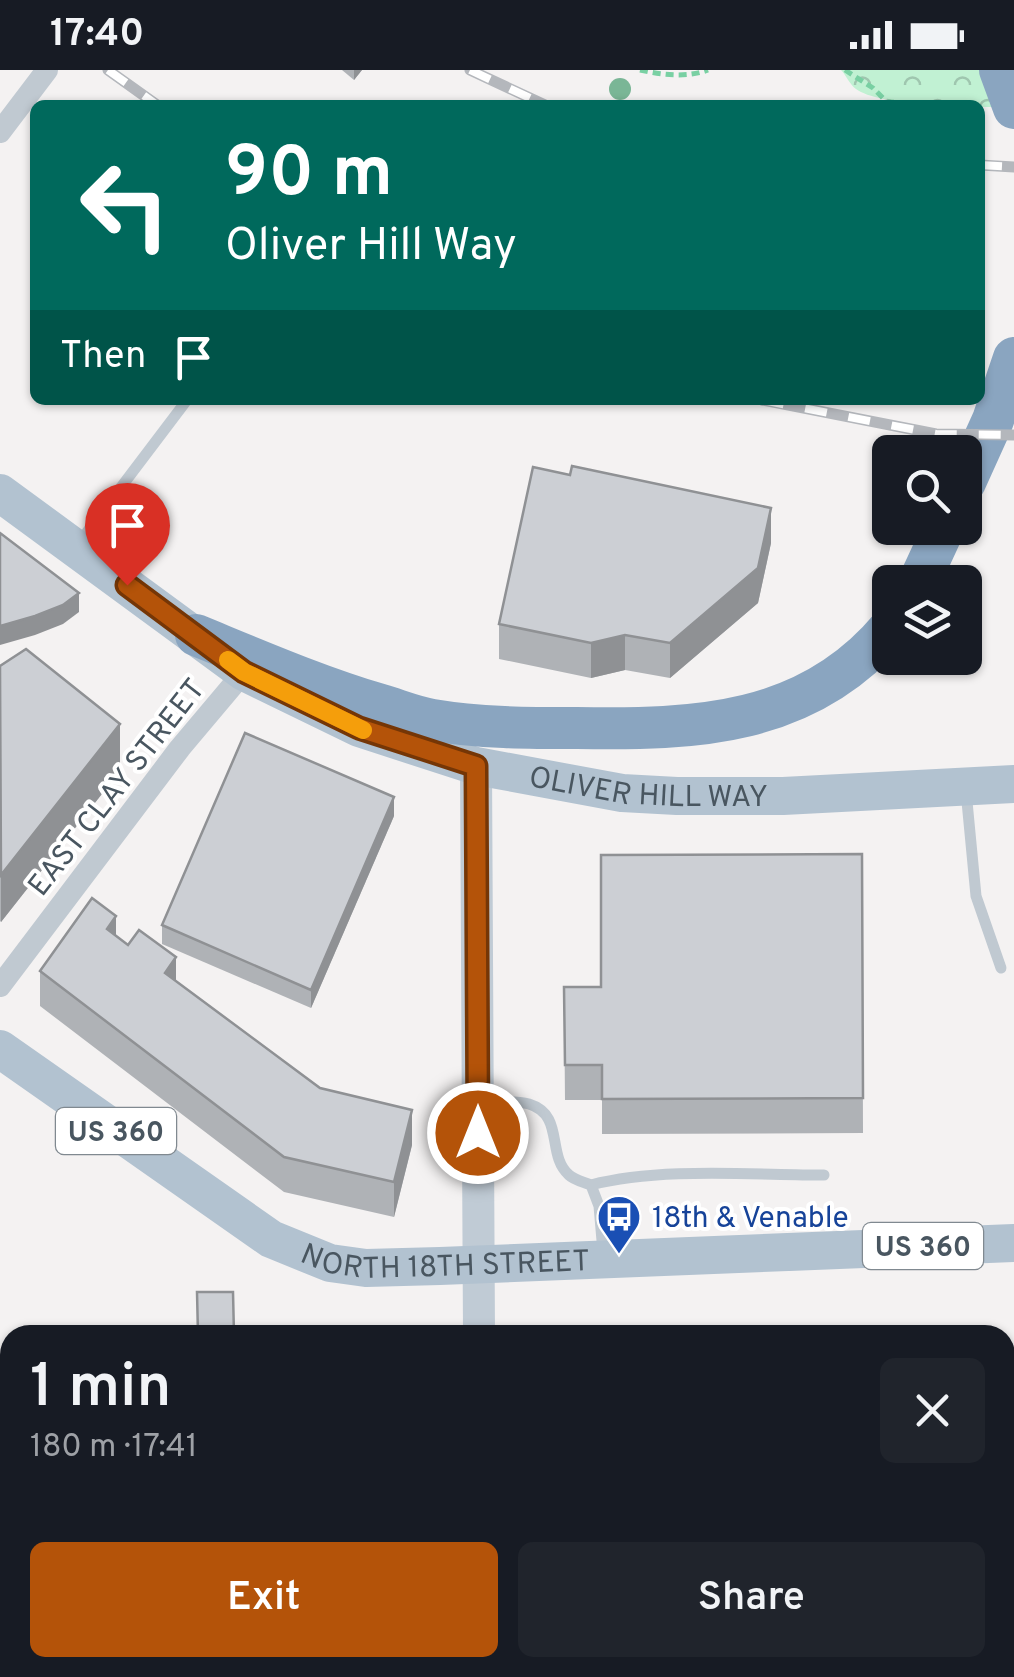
<!DOCTYPE html>
<html lang="en">
<head>
<meta charset="utf-8">
<style>
	:root { --surface:#171b24; --page:#20242c; --text:#f1f3f6; --muted:#9ea1a6; --accent:#b45309 }
	body { margin:0; font-family:Overpass,sans-serif; background:var(--page); color:var(--text); height:100vh; display:flex; flex-direction:column; font-size:38px; white-space:nowrap }
	* { box-sizing:border-box; margin:0 }
	p { font-size:32px; color:var(--muted) }
	.icon { flex:none; width:55px; height:55px; fill:none; stroke:currentColor; stroke-width:2; stroke-linecap:round; stroke-linejoin:round }
	.map { position:relative; flex:1; overflow:hidden }
	.panel { position:absolute; left:0px; top:1255px; width:1015px; height:352px; display:flex; flex-direction:column; background:var(--surface); border-radius:30px 30px 0 0; box-shadow:0 2px 8px #0004 }
	.panel>* { flex:none }
	.top-card { position:absolute; left:30px; top:30px; width:955px; height:305px; border-radius:15px; box-shadow:0 2px 8px #0004; background:#00695c; color:#fff; overflow:hidden }
	.buttons { position:absolute; left:872px; top:365px; display:grid; gap:20px }
	.buttons a { display:grid; place-items:center; width:110px; height:110px; border-radius:15px; background:var(--surface); box-shadow:0 2px 8px #0004; font-size:50px }
	.pin { position:absolute; display:grid; place-items:center; width:85px; height:85px; color:#fff; margin:-102px -42px; border-radius:50% 50% 50% 0; rotate:-45deg; box-shadow:0 0 10px #0007 }
	.pin .icon { rotate:45deg }
	.me { position:absolute; width:110px; margin:-55px; rotate:0deg; stroke-linejoin:round; filter:drop-shadow(0 0 8px #0008) }
	.turn { display:flex; align-items:center; gap:35px; height:210px; padding:0 30px; font-size:45px }
	.turn .icon { width:130px; height:130px; stroke-width:2.5 }
	.turn b { display:block; font-size:70px; line-height:85px }
	.then { display:flex; align-items:center; height:95px; padding:0 30px; background:#0003; gap:20px; font-size:38px }
	.round { display:grid; place-items:center; flex:none; width:105px; height:105px; border-radius:15px; background:var(--page) }
	.overview { display:flex; align-items:center; justify-content:space-between; height:170px; padding:0 30px }
	h1 { font-size:60px; font-weight:600; line-height:75px }
	.button { display:flex; gap:20px; margin-top:auto; padding:20px 30px }
	.button a { flex:1; height:115px; border-radius:15px; background:var(--accent); color:#fff; font-size:40px; font-weight:600; line-height:115px; text-align:center }
	.button a+a { background:var(--page); color:var(--text) }
	.status { display:flex; justify-content:space-between; align-items:center; height:70px; padding:0 50px; background:var(--surface); direction:ltr }
	.status svg { height:28px; fill:currentColor }
	.map>svg:first-child { display:block }
	.forest { fill:url(#forest-crowns) }
	.lines { fill:none; stroke-linecap:round; stroke-linejoin:round }
	.path { stroke:#79d0a3; stroke-width:5; stroke-dasharray:8 5; stroke-linecap:butt }
	.lane { stroke:#c0c9d1; stroke-width:11 }
	.street { stroke:#c0c9d1; stroke-width:22 }
	.secondary { stroke:#c0cbd5; stroke-width:32 }
	.primary { stroke:#b2c2d0; stroke-width:38 }
	.highway { stroke:#8aa5c0; stroke-width:42 }
	.rail-casing { stroke:#b4b7bc; stroke-width:11 }
	.rail { stroke:#fff; stroke-width:8; stroke-dasharray:22; stroke-linecap:butt }
	.tree { fill:#7ab696 }
	.wall { fill:#afb2b6 }
	.shaded-wall { fill:#8f9194 }
	.building { fill:#cccfd4; stroke:#8f9194; stroke-width:2.5 }
	.route-casing { stroke:#753606; stroke-width:25 }
	.route { stroke:#b45309; stroke-width:18 }
	.slow { stroke:#f59e0b; stroke-width:18 }
	.labels { text-anchor:middle; stroke-width:8; stroke-linejoin:round; paint-order:stroke }
	.shield { fill:#fff; stroke:#808990; stroke-width:2.5 }
	.shield-label { font-size:28px; font-weight:bold; fill:#495660 }
	.street-label { font-size:30px; fill:#495660; stroke:#fff }
	.transit-label { font-size:30px; fill:#164399; stroke:#fff; text-anchor:start }
</style>
</head>
<body>
<div class="status"><b>17:40</b><svg viewBox="0 0 49 12"><path d="M0 12V9h3v3zM5 12V6h3v6zM10 12V3h3v9zM15 12V0h3v12zM26 1h20v11H26zM47 4h2v5h-2z"/></svg></div>
<div class="map">
<svg width="1014" height="1607" viewBox="0 0 1014 1607">
	<defs>
		<pattern id="forest-crowns" width="20" height="18" patternUnits="userSpaceOnUse" patternTransform="scale(2.5)"><rect width="20" height="18" fill="#c1f1d3"/><path d="M2 6a3 3 0 1 1 6 0M12 15a3 3 0 1 1 6 0" fill="none" stroke="#9fc6af"/></pattern>
	</defs>
	<rect width="100%" height="100%" fill="#f4f2f2"/>
	<path class="forest" d="M 841,0 L 986,0 L 999,37 C 972,37 878,36 856,19 C 850,15 846,5 841,0 Z"/>
	<g class="lines">
		<g class="path">
			<path d="M 640,0 C 662,5 687,8 708,0"/>
			<path d="M 845,0 L 873,18 L 887,32 L 945,35"/>
			<path d="M 1005,1405 L 1014,1408"/>
			<path d="M 1005,1488 L 1014,1490"/>
			<path d="M 85,1598 L 85,1607"/>
			<path d="M 172,1598 L 172,1607"/>
			<path d="M 729,1607 L 730,1598"/>
			<path d="M 822,1607 L 828,1598"/>
		</g>
		<g class="lane">
			<path d="M 78,474 L 187,330"/>
			<path d="M 966,721 L 976,826 L 1001,898"/>
			<path d="M 482,1032 C 497,1032 514,1030 529,1034 C 565,1045 546,1085 569,1105 C 574,1110 584,1112 591,1115 L 599,1136 L 603,1182"/>
			<path d="M 591,1115 C 660,1097 752,1105 824,1105"/>
		</g>
		<g class="street">
			<path d="M 0,62 L 47,0"/>
			<path d="M 0,916 L 180,678 L 244,602"/>
		</g>
		<g class="secondary">
			<path d="M 476,696 L 479,1265"/>
			<path d="M 479,1598 L 479,1607"/>
		</g>
		<g class="primary">
			<path id="s1" d="M 0,423 L 244,602 L 359,658 L 476,696 L 622,723 L 677,726 L 783,726 L 1014,714"/>
			<path id="s2" d="M 0,979 L 271,1169 L 330,1193 L 366,1198 L 440,1196 L 1014,1173"/>
		</g>
		<g class="highway">
			<path d="M 1000,0 L 1014,38"/>
			<path d="M 965,412 L 993,350 L 1014,288"/>
			<path d="M 919,512 L 944,458"/>
			<path d="M 196,565 C 257,590 317,616 381,635 C 398,640 415,647 432,650 C 479,658 529,658 577,658 C 695,660 808,656 890,558"/>
		</g>
		<defs>
			<g id="rail">
				<path d="M 108,0 L 157,35"/>
				<path d="M 470,0 L 545,35"/>
				<path d="M 980,95 L 1014,97"/>
				<path d="M 762,330 L 936,364 L 1014,365"/>
			</g>
		</defs>
		<use href="#rail" class="rail-casing"/>
		<use href="#rail" class="rail"/>
	</g>
	<circle class="tree" cx="620" cy="19" r="11"/>
	<g class="wall">
		<path d="M 342,0 L 362,0 L 354,10 Z"/>
		<path d="M 771,473 L 758,533 L 670,608 L 625,600 L 591,608 L 499,589 L 499,554 Z"/>
		<path d="M 0,596 L 120,701 L 1,852 L 0,851 Z"/>
		<path d="M 394,746 L 311,938 L 162,874 L 162,855 Z"/>
		<path d="M 862,784 L 863,1063 L 602,1064 L 602,1030 L 565,1030 L 564,917 L 601,917 Z"/>
		<path d="M 116,867 L 320,1018 L 412,1075 L 394,1147 L 284,1122 L 40,936 L 40,901 Z"/>
		<path d="M 1005,1410 L 1014,1413 L 1014,1476 L 1005,1474 Z"/>
		<path d="M 921,1600 L 1014,1607 L 921,1607 Z"/>
	</g>
	<g class="shaded-wall">
		<path d="M 354,0 L 362,0 L 354,10 Z"/>
		<path d="M 771,438 L 771,473 L 758,533 L 670,608 L 670,573 Z"/>
		<path d="M 79,523 L 79,542 L 63,554 L 35,565 L 0,575 L 0,556 Z"/>
		<path d="M 625,565 L 625,600 L 591,608 L 591,573 Z"/>
		<path d="M 120,654 L 120,701 L 1,852 L 1,805 Z"/>
		<path d="M 394,727 L 394,746 L 311,938 L 311,920 Z"/>
		<path d="M 116,846 L 116,881 L 107,859 Z"/>
		<path d="M 176,887 L 176,922 L 165,903 Z"/>
		<path d="M 412,1040 L 412,1075 L 394,1147 L 394,1112 Z"/>
	</g>
	<g class="building">
		<path d="M 572,396 L 771,438 L 758,498 L 670,573 L 625,565 L 591,573 L 499,554 L 533,397 L 570,405 Z"/>
		<path d="M 0,463 L 79,523 L 63,535 L 35,546 L 0,556 Z"/>
		<path d="M 26,579 L 120,654 L 1,805 L 0,596 Z"/>
		<path d="M 245,663 L 394,727 L 311,920 L 162,855 Z"/>
		<path d="M 862,784 L 863,1028 L 602,1029 L 602,995 L 565,995 L 564,917 L 601,917 L 601,785 Z"/>
		<path d="M 92,828 L 116,846 L 107,859 L 128,875 L 139,860 L 176,887 L 165,903 L 320,1018 L 412,1040 L 394,1112 L 284,1087 L 40,901 Z"/>
		<path d="M 197,1222 L 233,1222 L 234,1265 L 198,1265 Z"/>
		<path d="M 0,1327 L 10,1327 L 10,1598 L 76,1598 L 76,1607 L 4,1607 Z"/>
		<path d="M 1005,1410 L 1014,1413 L 1014,1457 L 1005,1455 Z"/>
		<path d="M 1005,1577 L 1014,1580 L 1014,1607 L 947,1607 L 921,1600 L 922,1598 L 1005,1598 Z"/>
		<path d="M 182,1598 L 233,1598 L 233,1607 L 186,1607 L 187,1604 L 182,1605 Z"/>
		<rect x="356" y="1598" width="42" height="9"/>
		<path d="M 753,1599 L 783,1607 L 751,1607 Z"/>
	</g>
	<g class="lines">
		<defs>
			<path id="route" d="M 127,515 L 244,602 L 359,658 L 476,696 L 478,1063"/>
		</defs>
		<use href="#route" class="route-casing"/>
		<use href="#route" class="route"/>
		<path class="slow" d="M 228,590 L 244,602 L 363,660"/>
	</g>
	<defs>
		<symbol id="bus-pin" viewBox="-11 -11 22 30"><path d="M0 17L-7.5 6A9.5 9.5 0 1 1 7.5 6Z" fill="#1a4fb4" stroke="#fff"/><path d="M-5-6H5V4H4V6H2V4H-2V6H-4V4H-5ZM-3.5-4V0h7V-4ZM-3.5 1.2v1.5H-2V1.2ZM2 1.2v1.5H3.5V1.2Z" fill="#fff"/></symbol>
	</defs>
	<g fill-rule="evenodd">
		<use href="#bus-pin" x="594" y="1122" width="50" height="68"/>
	</g>
	<g class="labels">
		<g class="shield">
			<rect x="56" y="1038" width="120" height="46" rx="8"/>
			<rect x="863" y="1153" width="120" height="46" rx="8"/>
		</g>
		<g class="shield-label">
			<text x="116" y="1071">US 360</text>
			<text x="923" y="1186">US 360</text>
		</g>
		<g class="street-label">
			<text dy="10" stroke="none"><textPath href="#s1" startOffset="728">OLIVER HILL WAY</textPath></text>
			<text transform="translate(116 717) rotate(-52)" y="10">EAST CLAY STREET</text>
			<text dy="10" stroke="none"><textPath href="#s2" startOffset="510">NORTH 18TH STREET</textPath></text>
		</g>
		<g class="transit-label">
			<text x="652" y="1157">18th &amp; Venable</text>
		</g>
	</g>
</svg>
<div class="buttons">
<a><svg class="icon" aria-label="search" viewBox="0 0 24 24"><circle cx="10" cy="10" r="6"/><path d="M15 15l6 6"/></svg></a>
<a><svg class="icon" aria-label="layers" viewBox="0 0 24 24"><path d="M12 4l9 5-9 5-9-5zM3 14l9 5 9-5"/></svg></a>
</div>
<div class="pin" style="left:127px;top:515px;background:#d93025"><svg class="icon" aria-label="arrive" viewBox="0 0 24 24"><path d="M6 21V4h12l-3 4 3 4H6"/></svg></div>
<svg class="me" style="left:478px;top:1063px" viewBox="-20 -20 40 40"><circle r="17" fill="#b45309" stroke="#fff" stroke-width="3"/><path d="M0-11L8 9 0 5-8 9z" fill="#fff"/></svg>
<div class="top-card">
<div class="turn"><svg class="icon" aria-label="left" viewBox="0 0 24 24"><path d="M17 20v-9H6M10 6l-5 5 5 5"/></svg><div><b>90 m</b>Oliver Hill Way</div></div>
<div class="then">Then<svg class="icon" aria-label="arrive" viewBox="0 0 24 24"><path d="M6 21V4h12l-3 4 3 4H6"/></svg></div>
</div>
<section class="panel">
<div class="overview"><div><h1>1 min</h1><p>180 m · 17:41</p></div><a class="round"><svg class="icon" aria-label="close" viewBox="0 0 24 24"><path d="M6 6l12 12M18 6L6 18"/></svg></a></div>
<div class="button"><a>Exit</a><a>Share</a></div>
</section>
</div>
</body>
</html>
